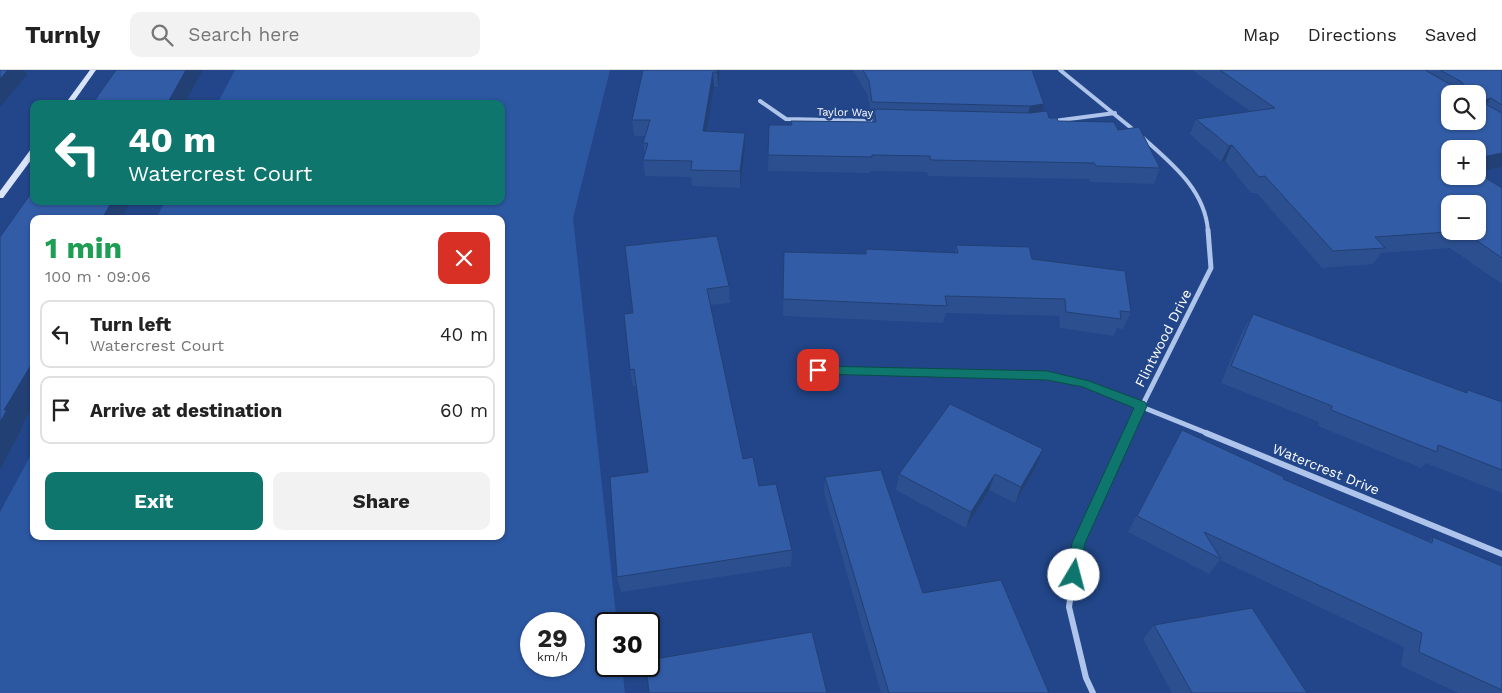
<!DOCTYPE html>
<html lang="en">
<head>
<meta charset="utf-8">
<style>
	:root { --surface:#fff; --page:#f2f2f2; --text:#222; --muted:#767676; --line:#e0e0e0; --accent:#0f766e }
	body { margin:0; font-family:"Work Sans",sans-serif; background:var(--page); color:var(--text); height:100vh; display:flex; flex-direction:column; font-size:19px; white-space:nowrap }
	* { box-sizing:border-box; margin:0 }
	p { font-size:16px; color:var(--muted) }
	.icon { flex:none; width:28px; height:28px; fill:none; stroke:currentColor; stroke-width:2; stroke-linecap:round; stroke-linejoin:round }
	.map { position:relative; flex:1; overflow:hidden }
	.drawer { position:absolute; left:30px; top:145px; width:475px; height:325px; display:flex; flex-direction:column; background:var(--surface); border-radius:10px; box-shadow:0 1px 4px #0004 }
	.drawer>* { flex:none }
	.banner { position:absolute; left:30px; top:30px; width:475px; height:105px; border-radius:10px; box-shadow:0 1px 4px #0004; background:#0f766e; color:#fff; overflow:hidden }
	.tools { position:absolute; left:1441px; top:15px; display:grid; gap:10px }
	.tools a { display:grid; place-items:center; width:45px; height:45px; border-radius:10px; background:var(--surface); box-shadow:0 1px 4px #0004; font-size:25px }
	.speed { position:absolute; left:520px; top:542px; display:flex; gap:10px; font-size:25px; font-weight:700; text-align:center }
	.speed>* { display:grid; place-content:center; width:65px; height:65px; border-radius:50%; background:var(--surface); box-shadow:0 1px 4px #0004; line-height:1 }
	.speed small { font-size:12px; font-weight:400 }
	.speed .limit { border:2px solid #111; border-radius:8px; background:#fff; color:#111 }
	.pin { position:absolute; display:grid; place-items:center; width:42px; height:42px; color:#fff; margin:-21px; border-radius:10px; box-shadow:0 2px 8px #0006 }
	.me { position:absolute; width:55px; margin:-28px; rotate:8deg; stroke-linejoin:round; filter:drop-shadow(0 0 4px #0008) }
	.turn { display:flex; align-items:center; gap:18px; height:105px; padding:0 15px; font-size:22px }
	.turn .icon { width:65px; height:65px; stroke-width:2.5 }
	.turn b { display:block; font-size:35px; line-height:42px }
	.round { display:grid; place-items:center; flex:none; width:52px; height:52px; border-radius:10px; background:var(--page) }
	.headline { display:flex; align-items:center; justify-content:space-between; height:85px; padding:0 15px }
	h1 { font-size:30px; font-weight:700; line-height:38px; color:#1e9e55 }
	.button { display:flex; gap:10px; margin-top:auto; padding:10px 15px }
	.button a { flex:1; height:58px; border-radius:10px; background:var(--accent); color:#fff; font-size:20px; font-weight:700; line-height:58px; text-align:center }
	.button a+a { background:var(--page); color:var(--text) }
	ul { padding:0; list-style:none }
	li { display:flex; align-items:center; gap:15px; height:68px; margin:0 10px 8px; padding:0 5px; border:2px solid var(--line); border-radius:10px }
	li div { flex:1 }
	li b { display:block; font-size:19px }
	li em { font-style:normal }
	header { display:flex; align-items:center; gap:30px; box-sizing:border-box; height:70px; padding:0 25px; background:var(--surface); border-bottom:1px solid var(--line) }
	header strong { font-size:24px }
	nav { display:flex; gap:28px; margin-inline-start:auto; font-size:18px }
	.search { width:350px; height:45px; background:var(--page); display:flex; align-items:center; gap:12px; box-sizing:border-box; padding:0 18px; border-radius:10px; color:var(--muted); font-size:19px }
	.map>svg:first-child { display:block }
	.green { fill:#2c57a1; fill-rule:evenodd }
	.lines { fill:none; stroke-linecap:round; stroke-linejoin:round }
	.street-far2 { stroke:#aec4ea; stroke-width:4 }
	.street-far1 { stroke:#aec4ea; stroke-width:5 }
	.street { stroke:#aec4ea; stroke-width:6 }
	.secondary { fill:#d9e4f8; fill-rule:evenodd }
	.wall { fill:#2b4f8f }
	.shaded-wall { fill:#234074 }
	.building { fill:#325ca6; stroke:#234074; fill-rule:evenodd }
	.route { fill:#0f766e; stroke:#0a4d48 }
	.labels { text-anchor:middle; stroke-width:5; stroke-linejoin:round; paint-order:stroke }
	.far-street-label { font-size:11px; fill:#fff; stroke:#224689 }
	.street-label { font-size:14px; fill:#fff; stroke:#224689 }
</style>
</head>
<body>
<header>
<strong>Turnly</strong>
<div class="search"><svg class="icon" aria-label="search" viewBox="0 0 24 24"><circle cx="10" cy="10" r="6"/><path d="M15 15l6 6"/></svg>Search here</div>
<nav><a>Map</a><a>Directions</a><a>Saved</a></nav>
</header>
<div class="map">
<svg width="1502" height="623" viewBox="0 0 1502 623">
	<rect width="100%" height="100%" fill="#224689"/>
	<path class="green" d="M 235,0 L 610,0 L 573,148 L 617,554 L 606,554 L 606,596 L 622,596 L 625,623 L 0,623 L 0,442 L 34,379 L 34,466 L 501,466 L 501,149 L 156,149 L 165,131 L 501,131 L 501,34 L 217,34 ZM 531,554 L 574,554 L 574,596 L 531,596 Z"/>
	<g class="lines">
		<g class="street-far2">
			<path d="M 1060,0 L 1135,61"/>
			<path d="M 760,31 L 786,49 L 878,51"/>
			<path d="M 1054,51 L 1115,43"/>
			<path d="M 1142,67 C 1171,93 1205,119 1208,161"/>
		</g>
		<g class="street-far1">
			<path d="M 818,300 L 1047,306 L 1085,314 L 1209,364"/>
			<path d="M 1128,364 L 1211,198 L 1208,160"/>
		</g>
		<g class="street">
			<path d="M 1206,363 L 1502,484"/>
			<path d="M 1093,623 L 1086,608 L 1069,537 L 1078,473 L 1128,363"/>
		</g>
		<g class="secondary">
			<path d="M 90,0 L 96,0 L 72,34 L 65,34 Z"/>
			<path d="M 31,79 L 34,79 L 34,86 L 3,128 L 0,128 L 0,121 Z"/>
		</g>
	</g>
	<g class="wall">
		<path d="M 643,0 L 720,0 L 718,17 L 714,17 L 706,61 L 745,63 L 745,79 L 740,118 L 692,116 L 691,107 L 645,106 L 643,90 L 645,85 L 643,73 L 645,66 L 634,66 L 632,50 Z"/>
		<path d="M 853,0 L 1032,0 L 1044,34 L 1042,41 L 1049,48 L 1058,51 L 1118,60 L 1160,98 L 1154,114 L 1090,112 L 1089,109 L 928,106 L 927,102 L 871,101 L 870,103 L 768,101 L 769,55 L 791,55 L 791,51 L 872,52 L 873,47 L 871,47 L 868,26 Z"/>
		<path d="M 1192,0 L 1502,0 L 1502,97 L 1450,106 L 1502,118 L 1502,214 L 1450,178 L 1381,183 L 1373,194 L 1322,198 L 1257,123 L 1251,123 L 1225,91 L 1221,92 L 1190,64 L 1196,49 L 1250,41 Z"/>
		<path d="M 956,175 L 1032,189 L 1131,242 L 1123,259 L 1117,258 L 1114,266 L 1060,258 L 1059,246 L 946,243 L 943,253 L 783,246 L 784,182 L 865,184 L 866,179 L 955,183 Z"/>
		<path d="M 625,176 L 729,216 L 730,233 L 710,235 L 743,389 L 759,416 L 792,480 L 791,496 L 621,522 L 617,507 L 648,402 L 637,316 L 633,316 L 630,300 L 633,243 Z"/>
		<path d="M 1253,244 L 1466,322 L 1468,320 L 1502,332 L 1502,423 L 1426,393 L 1421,398 L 1318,356 L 1319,352 L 1221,313 L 1243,260 Z"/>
		<path d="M 1182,360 L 1283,409 L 1429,471 L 1433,467 L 1502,496 L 1502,623 L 1458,623 L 1401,596 L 1404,577 L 1220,490 L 1209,504 L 1128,462 L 1173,376 Z"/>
		<path d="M 1037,395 L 1015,433 L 989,420 L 966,458 L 896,420 L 899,404 Z"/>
		<path d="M 825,407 L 923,523 L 1049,623 L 881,623 L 824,423 Z"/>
		<path d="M 1154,555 L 1307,623 L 1172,623 L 1143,569 Z"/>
	</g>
	<g class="shaded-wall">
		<path d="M 4,0 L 24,0 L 27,5 L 0,37 L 0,9 Z"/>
		<path d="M 186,0 L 203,0 L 184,34 L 167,34 Z"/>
		<path d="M 718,0 L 720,0 L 718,17 L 717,2 Z"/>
		<path d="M 713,2 L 714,17 L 704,77 L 703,61 Z"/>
		<path d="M 1491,28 L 1480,44 L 1485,30 Z"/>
		<path d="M 1044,34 L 1040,49 L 1026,51 L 1030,36 Z"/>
		<path d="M 745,63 L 745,79 L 740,118 L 740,101 Z"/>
		<path d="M 1232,75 L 1225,91 L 1221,92 L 1229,76 Z"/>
		<path d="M 1502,83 L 1502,97 L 1478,102 L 1478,88 Z"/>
		<path d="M 112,131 L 131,131 L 122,149 L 102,149 Z"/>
		<path d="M 34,290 L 34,333 L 22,355 L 23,356 L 0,400 L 0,352 L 4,340 Z"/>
		<path d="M 1043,379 L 1037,395 L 1015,433 L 1021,417 Z"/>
		<path d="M 995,404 L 989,420 L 966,458 L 971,442 Z"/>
	</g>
	<g class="building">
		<path d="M 0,0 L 8,0 L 0,9 Z"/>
		<path d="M 116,0 L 186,0 L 167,34 L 92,34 Z"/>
		<path d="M 643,0 L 718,0 L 717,2 L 713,2 L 703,61 L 745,63 L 740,101 L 691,100 L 692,91 L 643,90 L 648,73 L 643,73 L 650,50 L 632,50 Z"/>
		<path d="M 863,0 L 1032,0 L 1044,34 L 1030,36 L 872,32 L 869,11 Z"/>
		<path d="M 1220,0 L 1425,0 L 1458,19 L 1462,19 L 1464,16 L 1462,12 L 1440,0 L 1502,0 L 1502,35 L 1491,28 L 1485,30 L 1487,35 L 1502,43 L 1502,83 L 1478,88 L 1478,79 L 1450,79 L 1450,106 L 1478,106 L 1478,103 L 1502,118 L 1502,188 L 1463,161 L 1478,161 L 1478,134 L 1450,134 L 1450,161 L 1462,161 L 1375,167 L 1385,178 L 1333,181 L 1265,106 L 1259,107 L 1232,75 L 1229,76 L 1196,49 L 1275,38 ZM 1450,24 L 1478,24 L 1478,51 L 1450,51 Z"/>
		<path d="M 874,39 L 1030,43 L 1047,41 L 1049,48 L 1057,48 L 1058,51 L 1114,52 L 1118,60 L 1139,57 L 1160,98 L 1096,96 L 1094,93 L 931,90 L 930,86 L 872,85 L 872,87 L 768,85 L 769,55 L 792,55 L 791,51 L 876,52 Z"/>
		<path d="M 34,119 L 34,131 L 112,131 L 102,149 L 34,149 L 34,290 L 4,340 L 7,340 L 0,352 L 0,167 Z"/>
		<path d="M 717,166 L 729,216 L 707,219 L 743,389 L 753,387 L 759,416 L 776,414 L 792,480 L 617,507 L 610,407 L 648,402 L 634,299 L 630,300 L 624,244 L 633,243 L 625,176 Z"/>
		<path d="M 956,175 L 1029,177 L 1032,189 L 1125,201 L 1131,242 L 1120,241 L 1121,249 L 1066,242 L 1065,229 L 945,226 L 947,236 L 783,229 L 784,182 L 866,184 L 866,179 L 958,183 Z"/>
		<path d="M 1253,244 L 1467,323 L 1468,320 L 1502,332 L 1502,400 L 1438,375 L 1437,382 L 1331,340 L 1332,336 L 1231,296 Z"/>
		<path d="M 950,334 L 1043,379 L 1021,417 L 995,404 L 971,442 L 899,404 Z"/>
		<path d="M 1182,360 L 1284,407 L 1283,409 L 1432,473 L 1433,467 L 1502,496 L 1502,620 L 1419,582 L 1422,563 L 1204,462 L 1221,489 L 1137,446 Z"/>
		<path d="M 881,400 L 923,523 L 1001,510 L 1049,623 L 889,623 L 825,407 Z"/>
		<path d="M 1252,538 L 1307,623 L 1192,623 L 1154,555 Z"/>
		<path d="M 812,562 L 827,623 L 649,623 L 646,596 L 649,596 L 649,590 Z"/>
	</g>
	<path class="route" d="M 818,296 L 1047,301 L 1089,311 L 1145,332 L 1147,336 L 1085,473 L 1079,510 L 1074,511 L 1069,510 L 1067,505 L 1072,473 L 1134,338 L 1083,317 L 1047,310 L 818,304 L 813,300 Z"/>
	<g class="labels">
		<g class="far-street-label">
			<text transform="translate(845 42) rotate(1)" y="4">Taylor Way</text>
		</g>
		<g class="street-label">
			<text transform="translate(1163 268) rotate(-63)" y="5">Flintwood Drive</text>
			<text transform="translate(1326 399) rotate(22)" y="5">Watercrest Drive</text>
		</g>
	</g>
</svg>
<div class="tools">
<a><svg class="icon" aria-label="search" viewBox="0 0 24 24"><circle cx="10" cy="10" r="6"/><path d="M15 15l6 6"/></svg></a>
<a>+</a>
<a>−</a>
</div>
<div class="speed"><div>29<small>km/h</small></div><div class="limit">30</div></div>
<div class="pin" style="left:818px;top:300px;background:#d93025"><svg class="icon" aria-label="arrive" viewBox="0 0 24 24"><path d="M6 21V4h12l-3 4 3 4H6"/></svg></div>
<svg class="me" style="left:1074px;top:505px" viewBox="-20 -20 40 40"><circle r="19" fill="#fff"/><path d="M0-13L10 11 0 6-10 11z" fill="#0f766e"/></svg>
<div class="banner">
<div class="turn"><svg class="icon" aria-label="left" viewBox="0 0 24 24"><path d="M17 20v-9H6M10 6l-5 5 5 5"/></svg><div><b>40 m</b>Watercrest Court</div></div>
</div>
<section class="drawer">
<div class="headline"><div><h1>1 min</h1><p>100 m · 09:06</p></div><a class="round" style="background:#d93025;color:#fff"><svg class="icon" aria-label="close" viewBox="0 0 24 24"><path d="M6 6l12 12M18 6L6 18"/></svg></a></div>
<ul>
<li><svg class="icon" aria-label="left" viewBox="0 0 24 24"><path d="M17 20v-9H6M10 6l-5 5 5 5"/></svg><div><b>Turn left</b><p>Watercrest Court</p></div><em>40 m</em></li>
<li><svg class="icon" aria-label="arrive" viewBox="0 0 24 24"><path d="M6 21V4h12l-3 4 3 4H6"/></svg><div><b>Arrive at destination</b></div><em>60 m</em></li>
</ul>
<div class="button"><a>Exit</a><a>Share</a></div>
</section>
</div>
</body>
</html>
